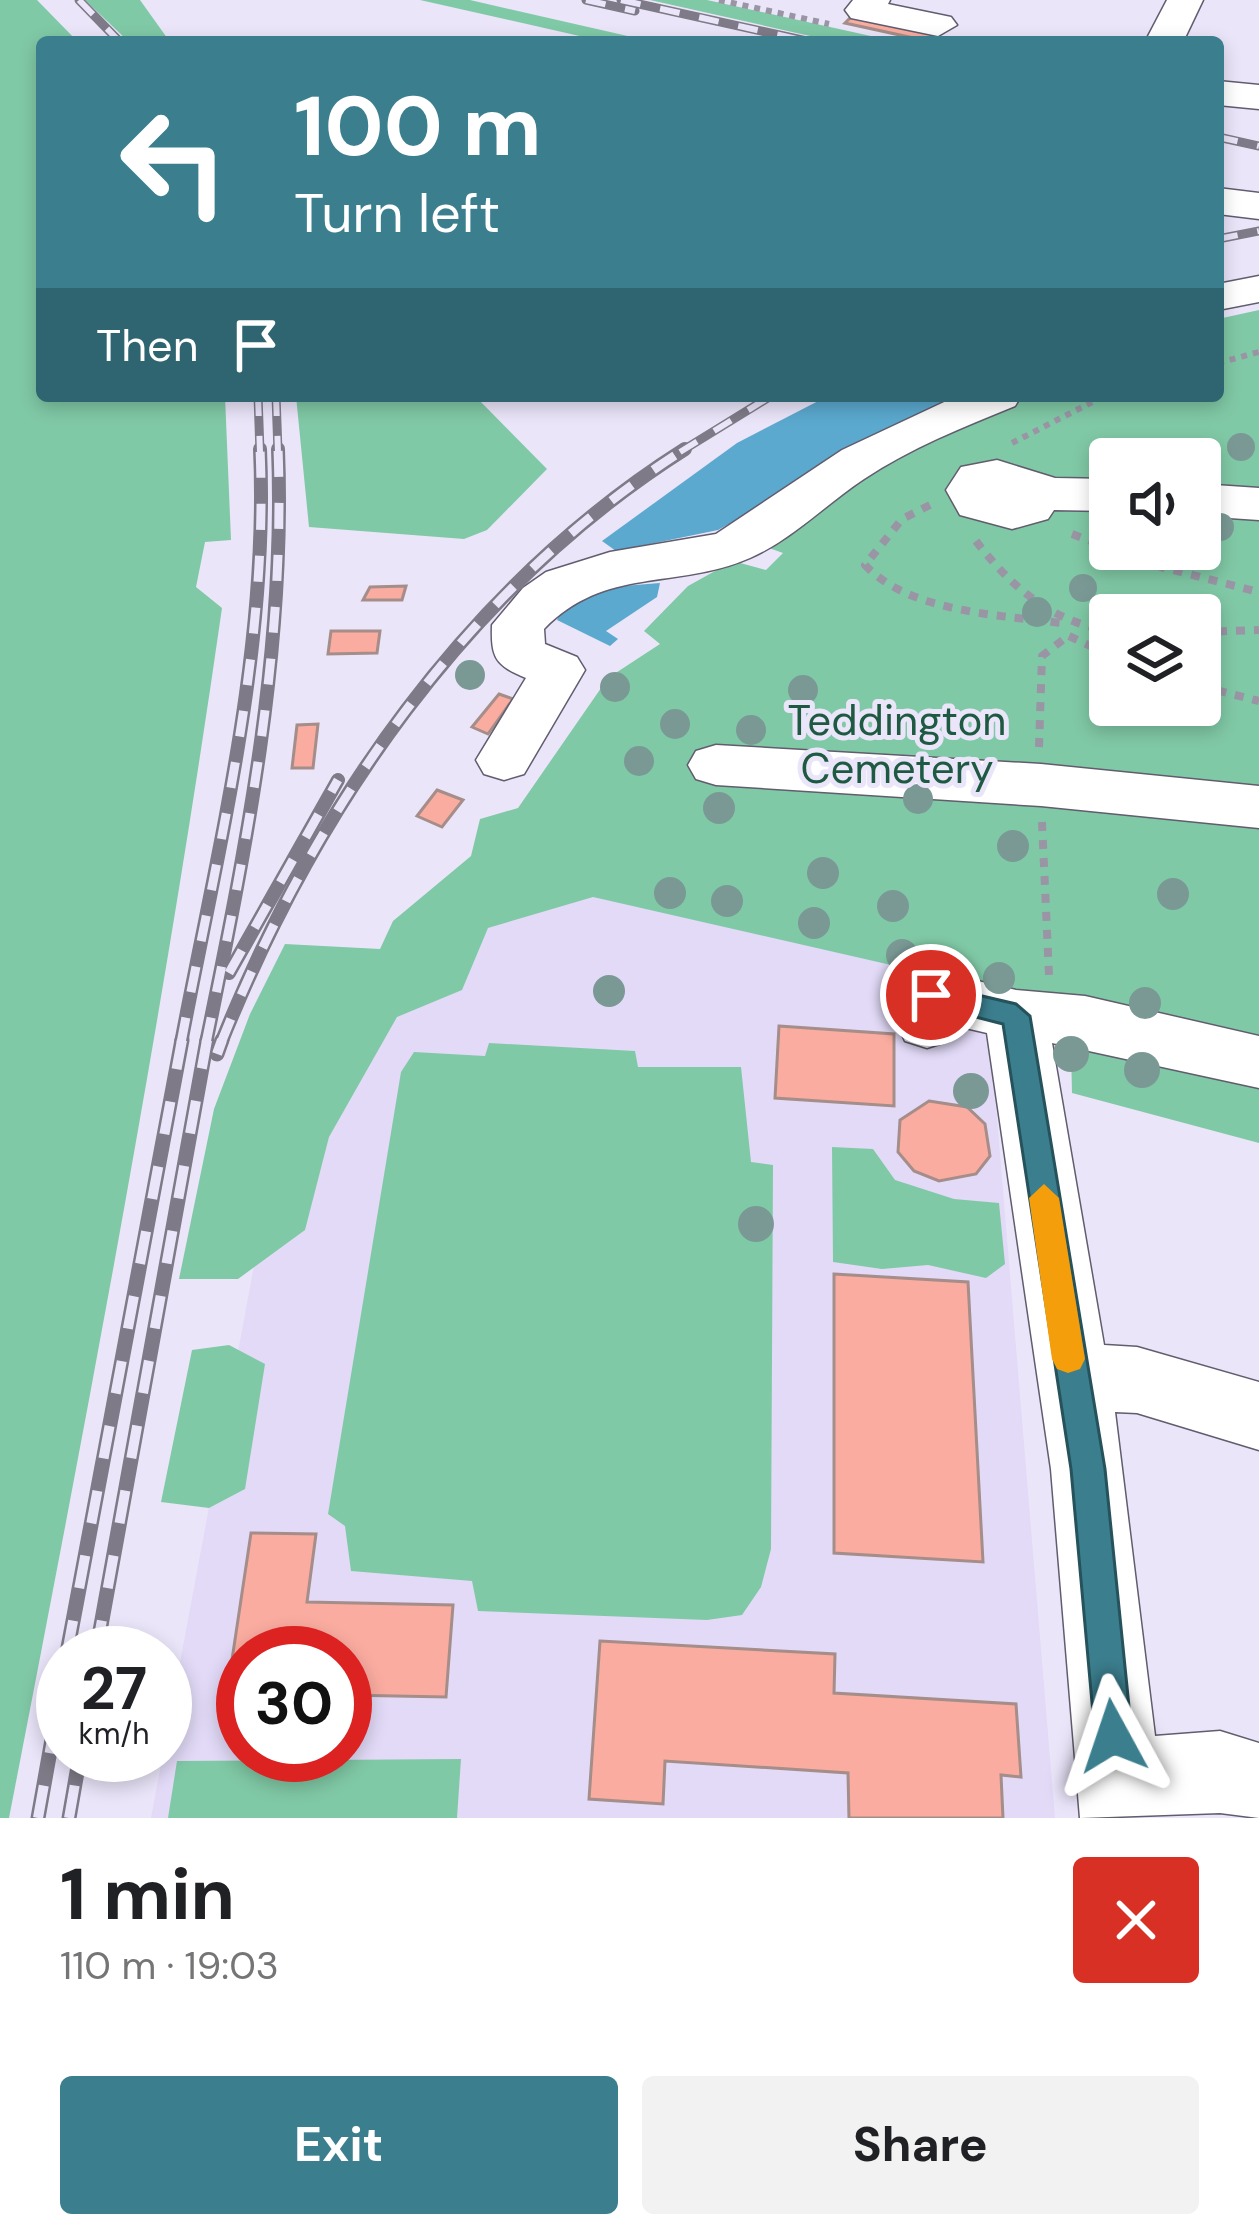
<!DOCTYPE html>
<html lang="en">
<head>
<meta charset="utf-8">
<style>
	:root { --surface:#fff; --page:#f2f2f2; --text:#202124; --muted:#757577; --accent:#3b7e8e }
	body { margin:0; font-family:"DM Sans",sans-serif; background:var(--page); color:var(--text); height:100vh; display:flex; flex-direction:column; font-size:45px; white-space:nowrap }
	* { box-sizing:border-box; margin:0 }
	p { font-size:39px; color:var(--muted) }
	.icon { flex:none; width:66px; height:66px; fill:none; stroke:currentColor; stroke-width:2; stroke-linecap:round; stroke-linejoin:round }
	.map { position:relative; height:1818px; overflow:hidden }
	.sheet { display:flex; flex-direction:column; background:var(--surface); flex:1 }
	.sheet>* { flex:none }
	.top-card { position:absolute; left:36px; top:36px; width:1188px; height:366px; border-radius:12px; box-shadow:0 6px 18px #0003; background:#3b7e8e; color:#fff; overflow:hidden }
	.fabs { position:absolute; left:1089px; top:438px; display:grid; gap:24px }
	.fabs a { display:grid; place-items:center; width:132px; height:132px; border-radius:12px; background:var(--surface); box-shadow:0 6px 18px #0003; font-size:60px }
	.speed { position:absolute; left:36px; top:1626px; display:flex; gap:24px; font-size:60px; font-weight:700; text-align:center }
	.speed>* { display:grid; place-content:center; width:156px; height:156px; border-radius:50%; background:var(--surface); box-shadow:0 6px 18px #0003; line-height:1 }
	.speed small { font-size:30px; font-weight:400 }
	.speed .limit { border:18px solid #d22; background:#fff; color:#111 }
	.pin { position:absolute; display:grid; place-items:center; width:102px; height:102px; color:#fff; margin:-51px; border:6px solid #fff; border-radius:50%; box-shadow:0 3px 12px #0007 }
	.me { position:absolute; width:132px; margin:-66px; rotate:355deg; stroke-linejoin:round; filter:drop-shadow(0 0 9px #0008) }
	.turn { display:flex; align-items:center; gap:42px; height:252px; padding:0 60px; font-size:54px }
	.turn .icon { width:156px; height:156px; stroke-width:2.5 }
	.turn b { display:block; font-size:84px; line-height:102px }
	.then { display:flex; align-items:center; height:114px; padding:0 60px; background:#0003; gap:24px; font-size:45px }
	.round { display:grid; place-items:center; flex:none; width:126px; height:126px; border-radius:12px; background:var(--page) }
	.headline { display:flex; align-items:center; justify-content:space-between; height:204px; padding:0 60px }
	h1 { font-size:72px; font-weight:700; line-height:90px }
	.action { display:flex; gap:24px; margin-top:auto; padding:24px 60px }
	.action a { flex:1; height:138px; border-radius:12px; background:var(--accent); color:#fff; font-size:48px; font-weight:700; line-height:138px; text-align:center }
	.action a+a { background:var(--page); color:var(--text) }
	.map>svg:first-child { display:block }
	.built { fill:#e2daf7; fill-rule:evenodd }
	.green { fill:#80c9a6; fill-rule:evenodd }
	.water { fill:#5ba9cf }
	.building { fill:#faaca0; stroke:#a58d89; stroke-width:3 }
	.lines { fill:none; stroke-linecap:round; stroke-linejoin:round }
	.minor-casing { stroke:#615c6e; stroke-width:3 }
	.path-far1 { stroke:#9a95a5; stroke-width:6; stroke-dasharray:6 6; stroke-linecap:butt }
	.path { stroke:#9a95a5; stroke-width:8; stroke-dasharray:9 9; stroke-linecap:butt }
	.minor { fill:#fff; fill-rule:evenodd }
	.rail-far2-casing { stroke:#7e7a87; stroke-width:9 }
	.rail-far1-casing { stroke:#7e7a87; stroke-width:14 }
	.rail-casing { stroke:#7e7a87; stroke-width:15 }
	.rail-far2 { stroke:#ebe5fa; stroke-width:6; stroke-dasharray:20; stroke-linecap:butt }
	.rail-far1 { stroke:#ebe5fa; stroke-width:9; stroke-dasharray:26; stroke-linecap:butt }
	.rail { stroke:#ebe5fa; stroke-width:10; stroke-dasharray:33; stroke-linecap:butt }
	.tree { fill:#7a9995 }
	.route { fill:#3b7e8e; stroke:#26525c; stroke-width:3 }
	.slow { fill:#f59e0b }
	.labels { text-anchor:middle; stroke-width:10; stroke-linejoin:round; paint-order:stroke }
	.park-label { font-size:42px; fill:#1e5a42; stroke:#ebe5fa }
</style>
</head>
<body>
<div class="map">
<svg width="1259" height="1818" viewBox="0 0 1259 1818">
	<rect width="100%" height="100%" fill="#ebe5fa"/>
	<path class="built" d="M 475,870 L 986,985 L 1055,1818 L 151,1818 L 284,1105 ZM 243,1653 L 345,1653 L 345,1755 L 243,1755 Z"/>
	<g class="green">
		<path d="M 0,0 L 37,0 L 78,42 L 42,42 L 42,396 L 225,396 L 231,540 L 205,542 L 196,587 L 222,608 C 164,1014 87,1416 9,1818 L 0,1818 Z"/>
		<path d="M 85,0 L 140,0 L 170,42 L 129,42 Z"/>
		<path d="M 420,0 L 470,0 L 654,42 L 606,42 Z"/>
		<path d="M 650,0 L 707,0 L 898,42 L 837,42 Z"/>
		<path d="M 1259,310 L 1259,1143 L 1072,1093 L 1070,1006 L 593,897 L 488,928 L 462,990 L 397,1017 L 329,1137 L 305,1230 L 238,1279 L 179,1279 L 214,1109 L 250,1014 L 285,944 L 380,949 L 393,921 L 471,856 L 480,819 L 518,808 L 608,678 L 660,644 L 644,631 L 688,586 L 733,561 L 766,570 L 783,553 L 766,547 L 828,491 L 1010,396 L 1218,396 L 1218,319 ZM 1110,459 L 1200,459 L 1200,549 L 1110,549 ZM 1110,615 L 1200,615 L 1200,705 L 1110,705 Z"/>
		<path d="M 296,396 L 475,396 L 547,469 L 487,530 L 464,539 L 309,527 Z"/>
		<path d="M 489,1043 L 635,1051 L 638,1067 L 741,1067 L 751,1162 L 773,1165 L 771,1549 L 761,1587 L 742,1615 L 707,1620 L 478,1611 L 472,1581 L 351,1571 L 345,1526 L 328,1514 L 401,1072 L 414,1052 L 485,1056 Z"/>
		<path d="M 832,1147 L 873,1149 L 895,1180 L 954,1199 L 999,1203 L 1005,1264 L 986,1278 L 928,1265 L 882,1269 L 833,1262 Z"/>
		<path d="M 229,1345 L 265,1364 L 245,1489 L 209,1508 L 161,1502 L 192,1350 Z"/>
		<path d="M 461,1759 L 457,1818 L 168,1818 L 177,1761 Z"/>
	</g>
	<g class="water">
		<path d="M 828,396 L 960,396 L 718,530 L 616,551 L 602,541 L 737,443 Z"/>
		<path d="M 660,583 L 657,597 L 606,631 L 618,639 L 610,646 L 557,620 L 566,603 L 611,587 Z"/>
	</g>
	<g class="building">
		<path d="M 854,14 L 940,33 L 932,42 L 845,23 Z"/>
		<path d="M 406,586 L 402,600 L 363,600 L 370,587 Z"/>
		<path d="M 331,631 L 380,631 L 377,653 L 328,654 Z"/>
		<path d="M 499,694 L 513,699 L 488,734 L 472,727 Z"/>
		<path d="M 318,724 L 313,768 L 292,768 L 297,725 Z"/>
		<path d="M 437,790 L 463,800 L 442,827 L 417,816 Z"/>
		<path d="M 779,1026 L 894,1034 L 894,1106 L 775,1098 Z"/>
		<path d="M 929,1101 L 967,1107 L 985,1124 L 990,1156 L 976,1174 L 939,1181 L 914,1171 L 898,1152 L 900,1120 Z"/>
		<path d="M 834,1274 L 968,1282 L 983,1562 L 834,1553 Z"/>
		<path d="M 251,1533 L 316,1534 L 307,1602 L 453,1605 L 446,1697 L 345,1695 L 345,1653 L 243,1653 L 243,1693 L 227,1693 Z"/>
		<path d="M 600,1641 L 835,1654 L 834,1693 L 1016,1704 L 1021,1777 L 1001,1775 L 1003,1818 L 849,1818 L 848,1773 L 665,1761 L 663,1804 L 589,1799 Z"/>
	</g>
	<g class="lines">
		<defs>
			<g id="minor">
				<path d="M 853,0 L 890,0 L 888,4 L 951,17 L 957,25 L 938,36 L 851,18 L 845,10 Z"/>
				<path d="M 1167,0 L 1203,0 L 1183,42 L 1145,42 Z"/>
				<path d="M 1218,81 L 1259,85 L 1259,109 L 1218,105 Z"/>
				<path d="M 1218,188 L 1259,193 L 1259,219 L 1218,214 Z"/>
				<path d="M 1259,276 L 1259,302 L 1218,310 L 1218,284 Z"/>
				<path d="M 957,396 L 1021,396 L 1015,406 C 963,427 911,448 864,479 C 826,504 793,539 750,558 C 676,590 605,566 544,629 L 545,644 L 577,657 L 585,670 L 524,774 L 504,780 L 484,774 L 476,760 L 526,678 C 495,665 491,658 492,625 L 523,588 L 546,572 L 610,552 L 716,534 L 842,450 Z"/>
				<path d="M 997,460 L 1055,478 L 1110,479 L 1110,511 L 1054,510 L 1048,519 L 1012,529 L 960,515 L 946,490 L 961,467 Z"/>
				<path d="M 1200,484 L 1259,488 L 1259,520 L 1200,516 Z"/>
				<path d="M 716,745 L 1041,764 L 1259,786 L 1259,828 L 1041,806 L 716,785 L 696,779 L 688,765 L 696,751 Z"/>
				<path d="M 931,970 L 1016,990 L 1085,996 L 1259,1036 L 1259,1088 L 1052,1043 L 1104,1345 L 1137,1347 L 1259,1382 L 1259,1450 L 1137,1413 L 1115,1412 L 1155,1736 L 1220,1731 L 1259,1743 L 1259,1818 L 1220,1813 L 1080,1818 L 1051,1469 L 987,1033 L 957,1026 L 949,1041 L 927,1048 L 905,1041 C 893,1018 897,1001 909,978 Z"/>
			</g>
		</defs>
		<use href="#minor" class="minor-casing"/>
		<g class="path-far1">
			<path d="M 719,0 L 829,24"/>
			<path d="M 1218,363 L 1259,352"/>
			<path d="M 1012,443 L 1104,396"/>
		</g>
		<g class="path">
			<path d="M 930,505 L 902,519 L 865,565 C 911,614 1005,615 1068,624"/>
			<path d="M 1072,534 L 1161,567 L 1259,592"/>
			<path d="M 976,541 C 1011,587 1052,622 1110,631"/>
			<path d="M 1200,632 L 1259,630"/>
			<path d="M 1069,636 L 1110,655"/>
			<path d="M 1200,686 L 1259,701"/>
			<path d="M 1039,747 L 1042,656 L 1068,636"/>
			<path d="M 1042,822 L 1049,975"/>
		</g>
		<use href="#minor" class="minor"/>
		<defs>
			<g id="rail-far2">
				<path d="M 79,0 L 120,42"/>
				<path d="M 586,0 L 635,11"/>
				<path d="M 621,0 L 811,42"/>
				<path d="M 1218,137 L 1259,146"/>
				<path d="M 1218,239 L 1259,231"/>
				<path d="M 258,396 L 260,452"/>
				<path d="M 276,396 L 278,452"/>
				<path d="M 680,452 L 771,396"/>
			</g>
			<g id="rail-far1">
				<path d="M 229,973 L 338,780"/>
				<path d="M 181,1043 C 218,848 269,649 260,449"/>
				<path d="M 206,1043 C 246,848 286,650 278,449"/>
				<path d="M 221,1043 C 315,808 467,587 685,449"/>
			</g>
			<g id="rail">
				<path d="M 217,1054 L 222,1040"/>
				<path d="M 67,1653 L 182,1040"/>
				<path d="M 96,1653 L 207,1040"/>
				<path d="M 38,1818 L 63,1678"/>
				<path d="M 69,1818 L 80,1755"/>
			</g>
		</defs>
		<use href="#rail-far2" class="rail-far2-casing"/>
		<use href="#rail-far1" class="rail-far1-casing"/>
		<use href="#rail" class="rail-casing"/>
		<use href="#rail-far2" class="rail-far2"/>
		<use href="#rail-far1" class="rail-far1"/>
		<use href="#rail" class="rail"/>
	</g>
	<g class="tree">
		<circle cx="1241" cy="447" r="14"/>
		<circle cx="1220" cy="527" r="14"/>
		<circle cx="1083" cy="588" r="14"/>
		<circle cx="1037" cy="612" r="15"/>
		<circle cx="470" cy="675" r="15"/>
		<circle cx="615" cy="687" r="15"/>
		<circle cx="803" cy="690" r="15"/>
		<circle cx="675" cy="724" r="15"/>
		<circle cx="751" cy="730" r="15"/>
		<circle cx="639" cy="761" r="15"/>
		<circle cx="918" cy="799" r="15"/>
		<circle cx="719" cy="808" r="16"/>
		<circle cx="1013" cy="846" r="16"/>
		<circle cx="823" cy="873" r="16"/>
		<circle cx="670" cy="893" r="16"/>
		<circle cx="1173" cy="894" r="16"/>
		<circle cx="727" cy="901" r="16"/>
		<circle cx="893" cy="906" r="16"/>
		<circle cx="814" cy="923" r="16"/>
		<circle cx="902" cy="955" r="16"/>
		<circle cx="999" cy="978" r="16"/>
		<circle cx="609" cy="991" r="16"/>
		<circle cx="1145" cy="1003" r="16"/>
		<circle cx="1071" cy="1054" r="18"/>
		<circle cx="1142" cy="1070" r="18"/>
		<circle cx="971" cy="1091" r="18"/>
		<circle cx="756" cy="1224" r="18"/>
	</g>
	<path class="route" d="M 931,984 L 1016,1004 L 1030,1016 L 1105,1469 L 1132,1736 L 1126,1749 L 1113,1754 L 1100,1749 L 1095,1736 L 1071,1469 L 1003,1024 L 921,1003 L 917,995 Z"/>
	<path class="slow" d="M 1044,1184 L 1059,1198 L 1085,1359 L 1080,1369 L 1068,1373 L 1057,1369 L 1052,1359 L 1029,1198 Z"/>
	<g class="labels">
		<g class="park-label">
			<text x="897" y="735">Teddington<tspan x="897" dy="48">Cemetery</tspan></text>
		</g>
	</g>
</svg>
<div class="fabs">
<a><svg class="icon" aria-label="sound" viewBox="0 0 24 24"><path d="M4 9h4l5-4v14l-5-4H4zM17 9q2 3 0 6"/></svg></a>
<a><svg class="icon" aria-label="layers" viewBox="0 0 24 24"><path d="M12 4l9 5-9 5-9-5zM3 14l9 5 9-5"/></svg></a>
</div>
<div class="speed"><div>27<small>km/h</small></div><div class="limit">30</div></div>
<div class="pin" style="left:931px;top:995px;background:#d93025"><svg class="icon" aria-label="arrive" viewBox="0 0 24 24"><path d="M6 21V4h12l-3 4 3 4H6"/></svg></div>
<svg class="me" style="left:1113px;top:1736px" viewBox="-20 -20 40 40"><path d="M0-17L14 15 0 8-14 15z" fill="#3b7e8e" stroke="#fff" stroke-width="4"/></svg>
<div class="top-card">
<div class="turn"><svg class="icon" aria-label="left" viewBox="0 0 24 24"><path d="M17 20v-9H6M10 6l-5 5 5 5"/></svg><div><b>100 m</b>Turn left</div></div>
<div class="then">Then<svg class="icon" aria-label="arrive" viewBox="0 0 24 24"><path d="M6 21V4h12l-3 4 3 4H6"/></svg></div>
</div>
</div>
<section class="sheet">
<div class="headline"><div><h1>1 min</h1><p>110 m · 19:03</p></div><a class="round" style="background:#d93025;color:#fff"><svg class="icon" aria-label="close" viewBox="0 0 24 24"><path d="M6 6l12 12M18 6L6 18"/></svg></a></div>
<div class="action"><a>Exit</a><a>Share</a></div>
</section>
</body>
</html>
